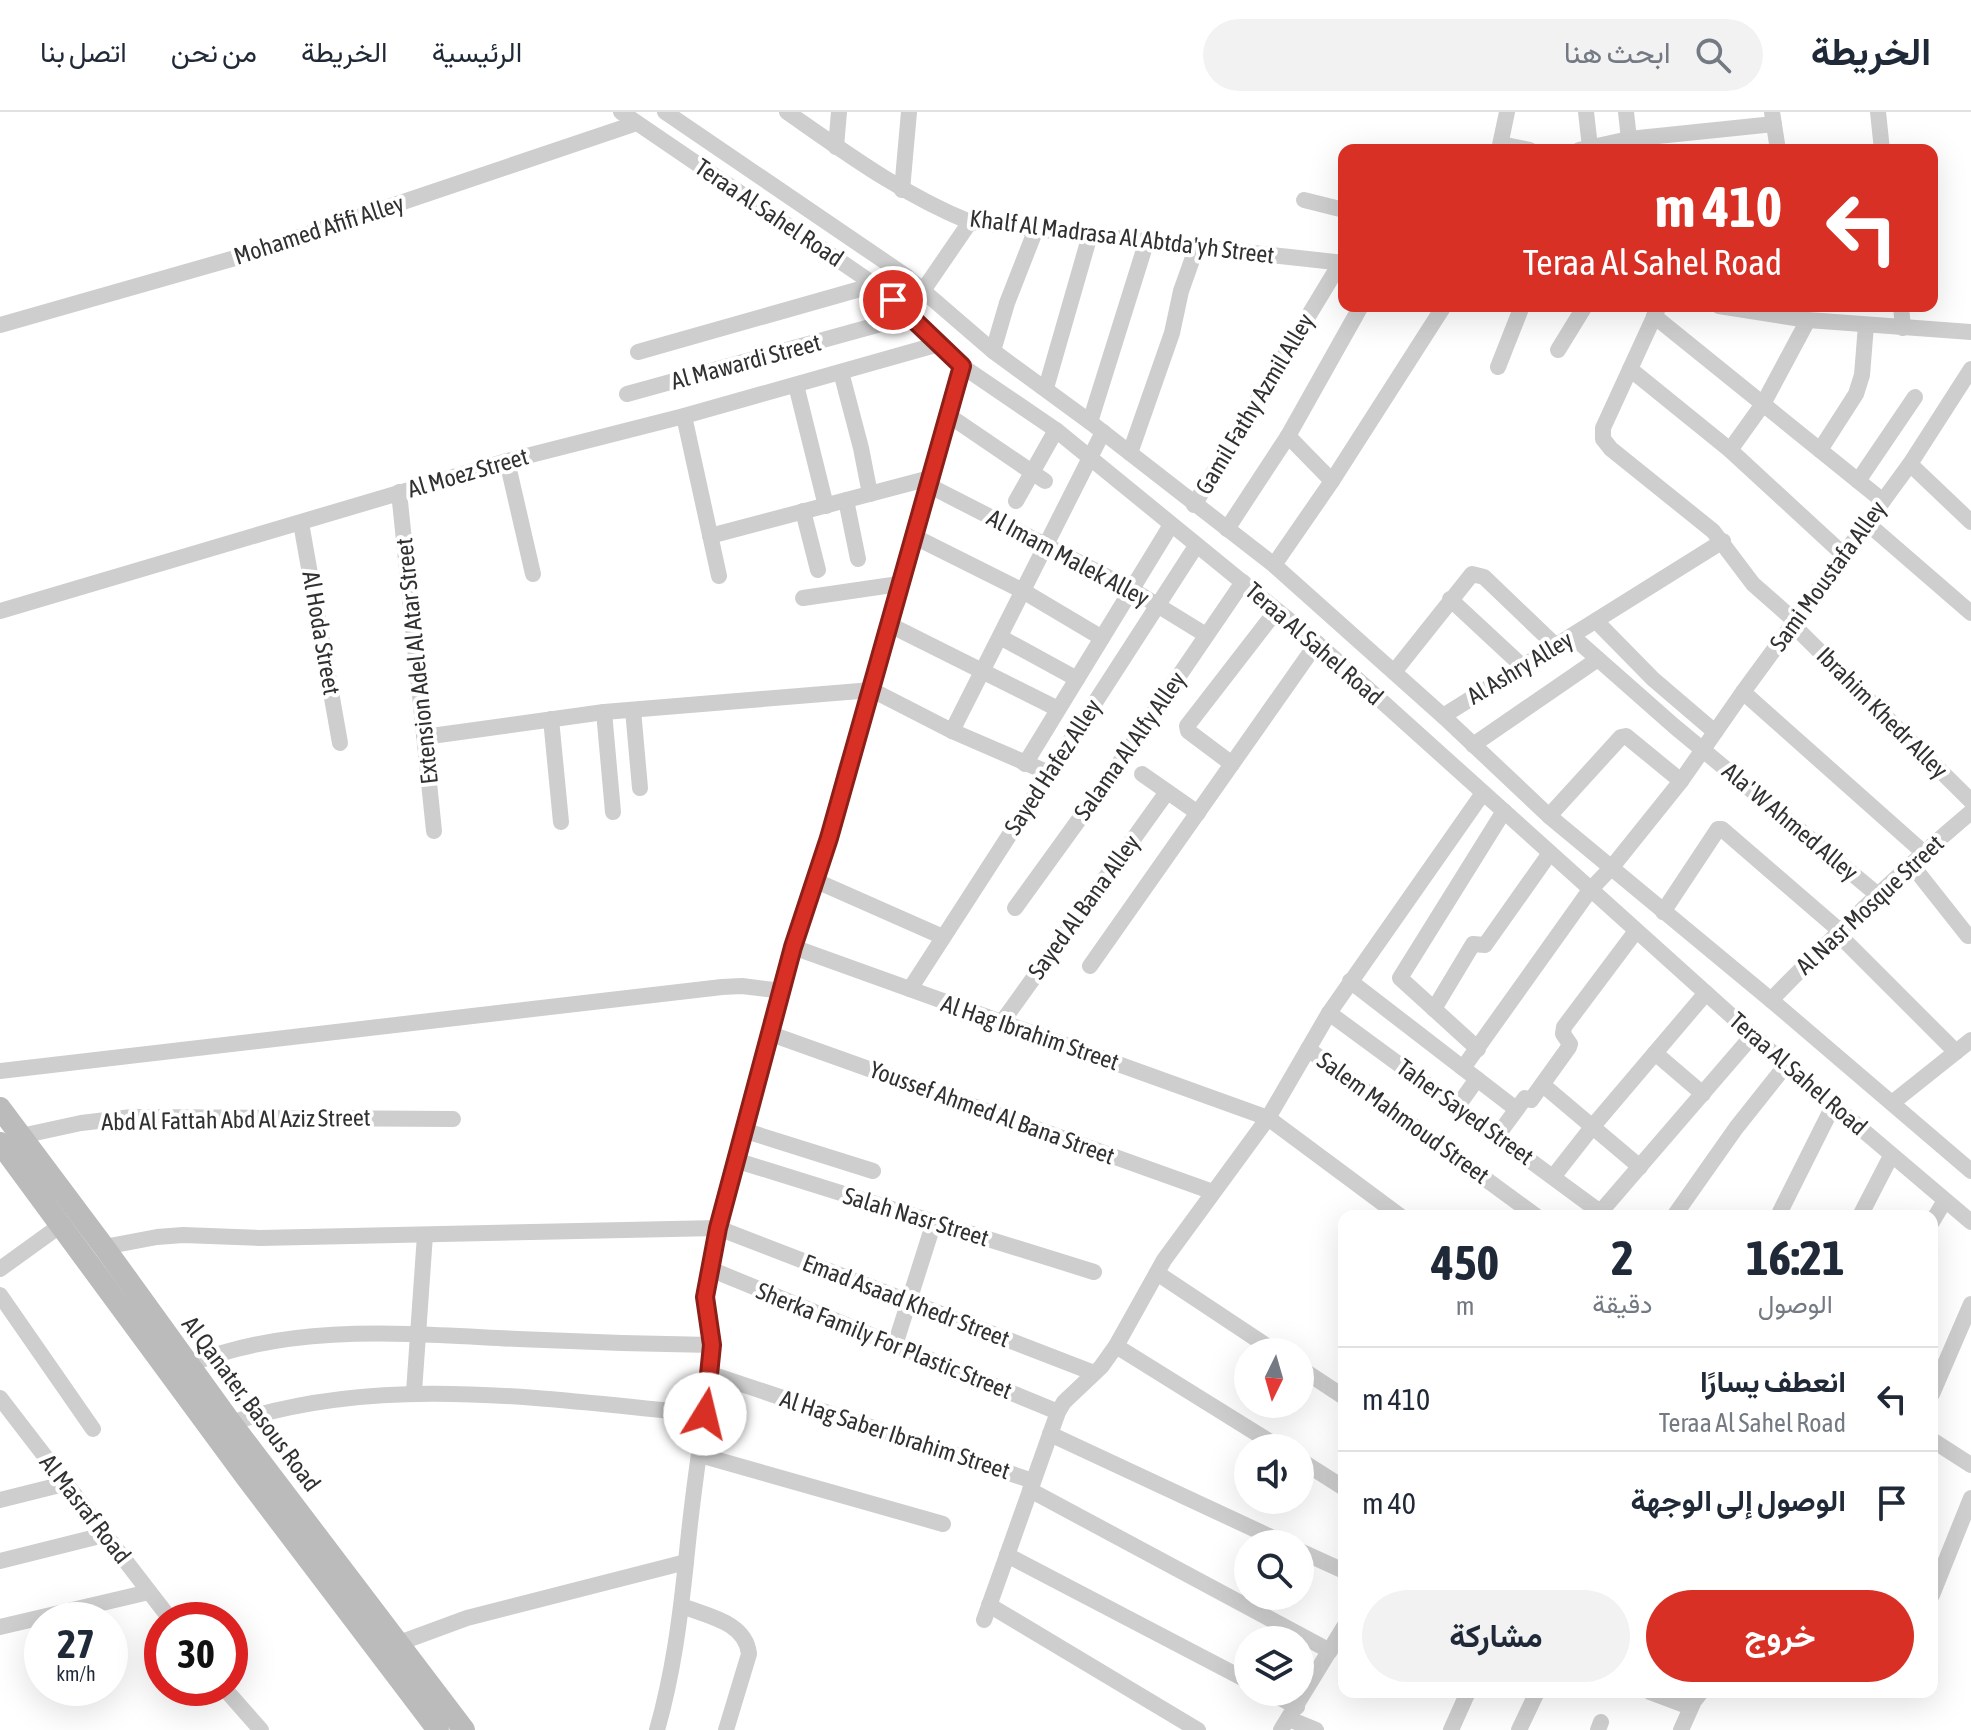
<!DOCTYPE html>
<html lang="ar">
<head>
<meta charset="utf-8">
<style>
	:root { --surface:#fff; --page:#f2f2f3; --text:#1f2937; --muted:#747a83; --line:#e0e1e3; --accent:#d93025 }
	body { margin:0; font-family:"Asap Condensed",Vazirmatn,sans-serif; background:var(--page); color:var(--text); direction:rtl; height:100vh; display:flex; flex-direction:column; font-size:30px; white-space:nowrap }
	* { box-sizing:border-box; margin:0 }
	p { font-size:26px; color:var(--muted) }
	.icon { flex:none; width:44px; height:44px; fill:none; stroke:currentColor; stroke-width:2; stroke-linecap:round; stroke-linejoin:round }
	.map { position:relative; flex:1; overflow:hidden; direction:ltr }
	.panel { position:absolute; left:1338px; top:1098px; width:600px; height:488px; display:flex; flex-direction:column; background:var(--surface); border-radius:16px; box-shadow:0 8px 32px #0002; direction:rtl }
	.panel>* { flex:none }
	.guide { position:absolute; left:1338px; top:32px; width:600px; height:168px; border-radius:16px; box-shadow:0 8px 32px #0002; direction:rtl; background:#d93025; color:#fff; overflow:hidden }
	.needle { width:52px; rotate:185deg }
	.fabs { position:absolute; left:1234px; top:1226px; display:grid; gap:16px }
	.fabs a { display:grid; place-items:center; width:80px; height:80px; border-radius:50%; background:var(--surface); box-shadow:0 8px 32px #0002; font-size:40px }
	.speed { position:absolute; left:24px; top:1490px; display:flex; gap:16px; font-size:40px; font-weight:700; text-align:center }
	.speed>* { display:grid; place-content:center; width:104px; height:104px; border-radius:50%; background:var(--surface); box-shadow:0 8px 32px #0002; line-height:1 }
	.speed small { font-size:20px; font-weight:400 }
	.speed .limit { border:12px solid #d22; background:#fff; color:#111 }
	.pin { position:absolute; display:grid; place-items:center; width:68px; height:68px; color:#fff; margin:-34px; border:4px solid #fff; border-radius:50%; box-shadow:0 2px 8px #0007 }
	.me { position:absolute; width:88px; margin:-44px; rotate:9deg; stroke-linejoin:round; filter:drop-shadow(0 0 6px #0008) }
	.turn { display:flex; align-items:center; gap:28px; height:168px; padding:0 24px; font-size:36px }
	.turn .icon { width:104px; height:104px; stroke-width:2.5 }
	.turn b { display:block; font-size:56px; line-height:68px }
	.eta { display:flex; justify-content:space-evenly; align-items:center; height:136px; text-align:center }
	.eta b { font-size:48px; font-weight:700; line-height:56px }
	.button { display:flex; gap:16px; margin-top:auto; padding:16px 24px }
	.button a { flex:1; height:92px; border-radius:48px; background:var(--accent); color:#fff; font-size:32px; font-weight:700; line-height:92px; text-align:center }
	.button a+a { background:var(--page); color:var(--text) }
	ul { padding:0; list-style:none }
	li { display:flex; align-items:center; gap:24px; height:104px; padding:0 24px; border-top:2px solid var(--line) }
	li div { flex:1 }
	li b { display:block; font-size:30px }
	li em { font-style:normal }
	header { display:flex; align-items:center; gap:48px; box-sizing:border-box; height:112px; padding:0 40px; background:var(--surface); border-bottom:2px solid var(--line) }
	header strong { font-size:38px }
	nav { display:flex; gap:44px; margin-inline-start:auto; font-size:28px }
	.search { width:560px; height:72px; background:var(--page); display:flex; align-items:center; gap:20px; box-sizing:border-box; padding:0 28px; border-radius:44px; color:var(--muted); font-size:30px }
	.map>svg:first-child { display:block }
	.lines { fill:none; stroke-linecap:round; stroke-linejoin:round }
	.street { stroke:#cecece; stroke-width:16 }
	.secondary { stroke:#bbb; stroke-width:22 }
	.route-casing { stroke:#8d1f18; stroke-width:20 }
	.route { stroke:#d93025; stroke-width:14 }
	.labels { text-anchor:middle; stroke-width:8; stroke-linejoin:round; paint-order:stroke }
	.street-label { font-size:24px; fill:#313131; stroke:#fff }
</style>
</head>
<body>
<header>
<strong>الخريطة</strong>
<div class="search"><svg class="icon" aria-label="search" viewBox="0 0 24 24"><circle cx="10" cy="10" r="6"/><path d="M15 15l6 6"/></svg>ابحث هنا</div>
<nav><a>الرئيسية</a><a>الخريطة</a><a>من نحن</a><a>اتصل بنا</a></nav>
</header>
<div class="map">
<svg width="1971" height="1618" viewBox="0 0 1971 1618">
	<rect width="100%" height="100%" fill="#fff"/>
	<g class="lines">
		<g class="street">
			<path d="M 621,0 L 875,173 L 962,254 L 1056,318 L 1317,531 L 1786,953 L 1971,1110"/>
			<path d="M 665,0 L 906,164 L 993,239 L 1090,310 L 1274,453 L 1443,604 L 1549,704 L 1771,888 L 1971,1059"/>
			<path d="M 787,0 C 846,41 903,83 970,110 L 1344,151"/>
			<path d="M 1586,0 L 1590,35"/>
			<path d="M 1626,0 L 1629,27"/>
			<path d="M 1772,0 L 1778,38"/>
			<path d="M 1878,0 L 1882,38"/>
			<path d="M 1501,32 L 1530,38"/>
			<path d="M 836,35 L 839,0"/>
			<path d="M 1499,38 L 1507,0"/>
			<path d="M 1579,38 L 1629,27 L 1774,12"/>
			<path d="M 902,78 L 909,0"/>
			<path d="M 1304,88 L 1344,98"/>
			<path d="M 922,180 L 970,110"/>
			<path d="M 1659,194 L 1603,316 L 1603,327 L 1611,337 L 1713,419 L 1753,472 L 1795,509"/>
			<path d="M 1719,194 L 1808,208 L 1971,220"/>
			<path d="M 1901,194 L 1903,216"/>
			<path d="M 1654,204 L 1883,389"/>
			<path d="M 0,213 L 249,142 L 634,12"/>
			<path d="M 1558,238 L 1585,194"/>
			<path d="M 993,239 L 1007,191 L 1036,117"/>
			<path d="M 638,240 L 906,164"/>
			<path d="M 1498,255 L 1522,194"/>
			<path d="M 1630,257 L 1730,338 L 1844,443"/>
			<path d="M 841,260 L 861,336 L 870,382"/>
			<path d="M 796,273 L 826,394"/>
			<path d="M 1046,276 L 1090,123"/>
			<path d="M 627,282 L 910,204"/>
			<path d="M 948,303 L 1045,369"/>
			<path d="M 684,304 L 719,464"/>
			<path d="M 1090,310 L 1147,128"/>
			<path d="M 1288,324 L 1332,369"/>
			<path d="M 1730,338 L 1763,292 L 1808,208"/>
			<path d="M 1820,338 L 1856,282 L 1862,263 L 1866,213"/>
			<path d="M 1130,341 L 1172,221 L 1181,179 L 1197,134"/>
			<path d="M 507,349 L 533,462"/>
			<path d="M 1910,352 L 1971,410"/>
			<path d="M 1858,369 L 1915,285"/>
			<path d="M 928,373 L 1131,477 L 1206,523"/>
			<path d="M 399,380 L 434,719"/>
			<path d="M 846,388 L 858,447"/>
			<path d="M 1016,389 L 1056,318"/>
			<path d="M 1194,393 L 1341,150"/>
			<path d="M 803,399 L 818,458"/>
			<path d="M 301,411 L 340,631"/>
			<path d="M 1867,411 L 1971,501"/>
			<path d="M 1227,417 L 1288,324 L 1361,194"/>
			<path d="M 710,424 L 930,366"/>
			<path d="M 913,424 L 1023,479 L 1102,526"/>
			<path d="M 1274,453 L 1332,369 L 1444,194"/>
			<path d="M 803,486 L 899,472"/>
			<path d="M 1450,487 L 1521,553"/>
			<path d="M 0,499 L 507,349 L 684,304 L 939,232"/>
			<path d="M 1597,510 L 1653,567 L 1715,620"/>
			<path d="M 888,512 L 1058,597"/>
			<path d="M 1793,513 L 1971,689"/>
			<path d="M 1572,524 L 1674,614 L 1878,783"/>
			<path d="M 1000,525 L 1077,567"/>
			<path d="M 1394,560 L 1472,462 L 1484,465 L 1555,533"/>
			<path d="M 1743,580 L 1923,740"/>
			<path d="M 633,598 L 640,676"/>
			<path d="M 604,600 L 613,700"/>
			<path d="M 1443,604 L 1723,429"/>
			<path d="M 551,607 L 561,710"/>
			<path d="M 952,619 L 1103,320"/>
			<path d="M 424,625 L 604,600 L 872,578 L 952,619 L 1049,661"/>
			<path d="M 1473,633 L 1598,547"/>
			<path d="M 1025,652 L 1171,413"/>
			<path d="M 1232,652 L 1188,619 L 1187,614 L 1276,499"/>
			<path d="M 1142,662 L 1198,701"/>
			<path d="M 1549,704 L 1621,625 L 1626,624 L 1681,669"/>
			<path d="M 1911,752 L 1968,824"/>
			<path d="M 814,768 L 943,825"/>
			<path d="M 1015,796 L 1112,662 L 1243,470"/>
			<path d="M 1663,800 L 1718,717 L 1722,717 L 1839,818"/>
			<path d="M 1837,821 L 1956,940"/>
			<path d="M 793,835 L 1268,1006 L 1400,1104"/>
			<path d="M 1090,854 L 1317,531"/>
			<path d="M 1350,869 L 1516,997"/>
			<path d="M 910,877 L 1196,434"/>
			<path d="M 1771,888 C 1835,822 1901,759 1971,700"/>
			<path d="M 1434,897 L 1473,832 L 1485,833 L 1550,741"/>
			<path d="M 1329,901 L 1600,1100"/>
			<path d="M 1002,910 L 1167,680"/>
			<path d="M 771,922 L 1213,1080"/>
			<path d="M 1308,937 L 1536,1104"/>
			<path d="M 1478,937 L 1400,866 L 1504,699"/>
			<path d="M 1655,941 L 1703,982"/>
			<path d="M 1463,956 L 1590,778 L 1612,755 L 1681,669 L 1743,580 L 1910,352 L 1971,257"/>
			<path d="M 0,959 L 722,875 L 742,874 L 782,879"/>
			<path d="M 1543,973 L 1640,1055"/>
			<path d="M 1892,991 L 1971,928"/>
			<path d="M 1457,995 L 1477,967"/>
			<path d="M 746,1019 L 873,1059"/>
			<path d="M 21,1024 L 81,1011 L 132,1005 L 453,1007"/>
			<path d="M 1497,1024 L 1525,986 L 1531,988 L 1569,935 L 1570,932 L 1563,922 L 1564,915 L 1636,819"/>
			<path d="M 738,1049 L 1094,1160"/>
			<path d="M 1553,1065 L 1593,1014 L 1706,881"/>
			<path d="M 1597,1104 L 1753,923"/>
			<path d="M 1674,1104 L 1736,1016 L 1786,953"/>
			<path d="M 1778,1104 L 1833,994"/>
			<path d="M 1860,1104 L 1891,1044"/>
			<path d="M 1932,1110 L 1944,1090"/>
			<path d="M 104,1135 L 157,1125 L 183,1123 L 260,1126 L 718,1116 L 1094,1261"/>
			<path d="M 0,1157 L 61,1113"/>
			<path d="M 710,1157 L 1058,1300"/>
			<path d="M 1157,1161 L 1276,1240"/>
			<path d="M 0,1183 L 93,1317"/>
			<path d="M 895,1233 L 934,1110"/>
			<path d="M 1116,1234 L 1280,1336"/>
			<path d="M 188,1253 C 292,1210 409,1222 518,1227 C 583,1230 648,1232 712,1233"/>
			<path d="M 1300,1256 L 1344,1285"/>
			<path d="M 711,1262 L 1033,1369"/>
			<path d="M 414,1280 L 425,1123"/>
			<path d="M 1932,1282 L 1971,1192"/>
			<path d="M 0,1286 L 171,1508"/>
			<path d="M 231,1311 C 384,1260 547,1288 705,1302"/>
			<path d="M 1050,1322 L 1286,1432"/>
			<path d="M 1932,1328 L 1971,1353"/>
			<path d="M 700,1343 L 943,1412"/>
			<path d="M 1300,1348 L 1344,1376"/>
			<path d="M 1030,1378 L 1330,1539"/>
			<path d="M 0,1388 L 64,1372"/>
			<path d="M 1300,1439 L 1344,1459"/>
			<path d="M 1007,1443 L 1248,1569"/>
			<path d="M 0,1449 L 104,1423"/>
			<path d="M 1932,1483 L 1971,1386"/>
			<path d="M 989,1493 L 1198,1618"/>
			<path d="M 682,1494 C 707,1504 746,1510 749,1542 L 726,1618"/>
			<path d="M 984,1508 L 1058,1300 L 1064,1290 L 1101,1255 L 1116,1234 L 1164,1148 L 1268,1006 L 1329,901 L 1483,681"/>
			<path d="M 0,1515 L 149,1480"/>
			<path d="M 1273,1528 L 1281,1513"/>
			<path d="M 399,1531 L 467,1506 L 686,1450"/>
			<path d="M 224,1576 L 261,1618"/>
			<path d="M 1269,1580 L 1297,1595"/>
			<path d="M 1650,1580 L 1690,1595"/>
			<path d="M 1289,1607 L 1316,1618"/>
			<path d="M 657,1618 C 673,1562 680,1507 686,1450 C 692,1387 701,1324 711,1262 L 712,1233 L 705,1185 L 718,1116 L 793,835 L 829,726 L 846,657 L 872,578 L 899,472 L 962,254"/>
			<path d="M 1281,1618 L 1344,1515"/>
			<path d="M 1451,1618 L 1468,1580"/>
			<path d="M 1519,1618 L 1537,1580"/>
			<path d="M 1598,1618 L 1601,1610"/>
			<path d="M 1681,1618 L 1694,1589 L 1701,1580"/>
		</g>
		<g class="secondary">
			<path d="M 0,996 L 104,1135 L 231,1311 L 464,1618"/>
			<path d="M 0,1031 L 246,1365 L 438,1618"/>
		</g>
	</g>
	<g class="lines">
		<defs>
			<path id="route" d="M 705,1302 L 712,1233 L 705,1185 L 718,1116 L 793,835 L 829,726 L 962,254 L 893,188"/>
		</defs>
		<use href="#route" class="route-casing"/>
		<use href="#route" class="route"/>
	</g>
	<g class="labels">
		<g class="street-label">
			<text transform="translate(769 101) rotate(34)" y="8">Teraa Al Sahel Road</text>
			<text transform="translate(319 118) rotate(-18)" y="8">Mohamed Afifi Alley</text>
			<text transform="translate(1122 125) rotate(7)" y="8">Khalf Al Madrasa Al Abtda'yh Street</text>
			<text transform="translate(746 250) rotate(-15)" y="8">Al Mawardi Street</text>
			<text transform="translate(1255 292) rotate(-59)" y="8">Gamil Fathy Azmil Alley</text>
			<text transform="translate(468 361) rotate(-16)" y="8">Al Moez Street</text>
			<text transform="translate(1068 446) rotate(28)" y="8">Al Imam Malek Alley</text>
			<text transform="translate(1828 464) rotate(-54)" y="8">Sami Moustafa Alley</text>
			<text transform="translate(321 521) rotate(80)" y="8">Al Hoda Street</text>
			<text transform="translate(1314 532) rotate(41)" y="8">Teraa Al Sahel Road</text>
			<text transform="translate(417 549) rotate(-96)" y="8">Extension Adel Al Atar Street</text>
			<text transform="translate(1520 556) rotate(-31)" y="8">Al Ashry Alley</text>
			<text transform="translate(1882 601) rotate(45)" y="8">Ibrahim Khedr Alley</text>
			<text transform="translate(1130 634) rotate(-55)" y="8">Salama Al Alfy Alley</text>
			<text transform="translate(1053 655) rotate(-57)" y="8">Sayed Hafez Alley</text>
			<text transform="translate(1790 710) rotate(40)" y="8">Ala' W Ahmed Alley</text>
			<text transform="translate(1870 793) rotate(-43)" y="8">Al Nasr Mosque Street</text>
			<text transform="translate(1084 795) rotate(-54)" y="8">Sayed Al Bana Alley</text>
			<text transform="translate(1030 921) rotate(19)" y="8">Al Hag Ibrahim Street</text>
			<text transform="translate(1798 962) rotate(41)" y="8">Teraa Al Sahel Road</text>
			<text transform="translate(1465 1000) rotate(36)" y="8">Taher Sayed Street</text>
			<text transform="translate(992 1001) rotate(20)" y="8">Youssef Ahmed Al Bana Street</text>
			<text transform="translate(1403 1006) rotate(36)" y="8">Salem Mahmoud Street</text>
			<text transform="translate(236 1008) rotate(-1)" y="8">Abd Al Fattah Abd Al Aziz Street</text>
			<text transform="translate(916 1105) rotate(17)" y="8">Salah Nasr Street</text>
			<text transform="translate(906 1189) rotate(21)" y="8">Emad Asaad Khedr Street</text>
			<text transform="translate(884 1229) rotate(22)" y="8">Sherka Family For Plastic Street</text>
			<text transform="translate(251 1292) rotate(53)" y="8">Al Qanater, Basous Road</text>
			<text transform="translate(895 1323) rotate(18)" y="8">Al Hag Saber Ibrahim Street</text>
			<text transform="translate(85 1397) rotate(52)" y="8">Al Masraf Road</text>
		</g>
	</g>
</svg>
<div class="fabs">
<a><svg class="needle" viewBox="-14 -14 28 28"><path d="M0-13l5 13h-10z" fill="#e53935"/><path d="M0 13l5-13h-10z" fill="#747a83"/></svg></a>
<a><svg class="icon" aria-label="sound" viewBox="0 0 24 24"><path d="M4 9h4l5-4v14l-5-4H4zM17 9q2 3 0 6"/></svg></a>
<a><svg class="icon" aria-label="search" viewBox="0 0 24 24"><circle cx="10" cy="10" r="6"/><path d="M15 15l6 6"/></svg></a>
<a><svg class="icon" aria-label="layers" viewBox="0 0 24 24"><path d="M12 4l9 5-9 5-9-5zM3 14l9 5 9-5"/></svg></a>
</div>
<div class="speed"><div>27<small>km/h</small></div><div class="limit">30</div></div>
<div class="pin" style="left:893px;top:188px;background:#d93025"><svg class="icon" aria-label="arrive" viewBox="0 0 24 24"><path d="M6 21V4h12l-3 4 3 4H6"/></svg></div>
<svg class="me" style="left:705px;top:1302px" viewBox="-20 -20 40 40"><circle r="19" fill="#fff"/><path d="M0-13L10 11 0 6-10 11z" fill="#d93025"/></svg>
<div class="guide">
<div class="turn"><svg class="icon" aria-label="left" viewBox="0 0 24 24"><path d="M17 20v-9H6M10 6l-5 5 5 5"/></svg><div><b>410 m</b>Teraa Al Sahel Road</div></div>
</div>
<section class="panel">
<div class="eta">
<div><b>16:21</b><p>الوصول</p></div>
<div><b>2</b><p>دقيقة</p></div>
<div><b>450</b><p>m</p></div>
</div>
<ul>
<li><svg class="icon" aria-label="left" viewBox="0 0 24 24"><path d="M17 20v-9H6M10 6l-5 5 5 5"/></svg><div><b>انعطف يسارًا</b><p>Teraa Al Sahel Road</p></div><em>410 m</em></li>
<li><svg class="icon" aria-label="arrive" viewBox="0 0 24 24"><path d="M6 21V4h12l-3 4 3 4H6"/></svg><div><b>الوصول إلى الوجهة</b></div><em>40 m</em></li>
</ul>
<div class="button"><a>خروج</a><a>مشاركة</a></div>
</section>
</div>
</body>
</html>
